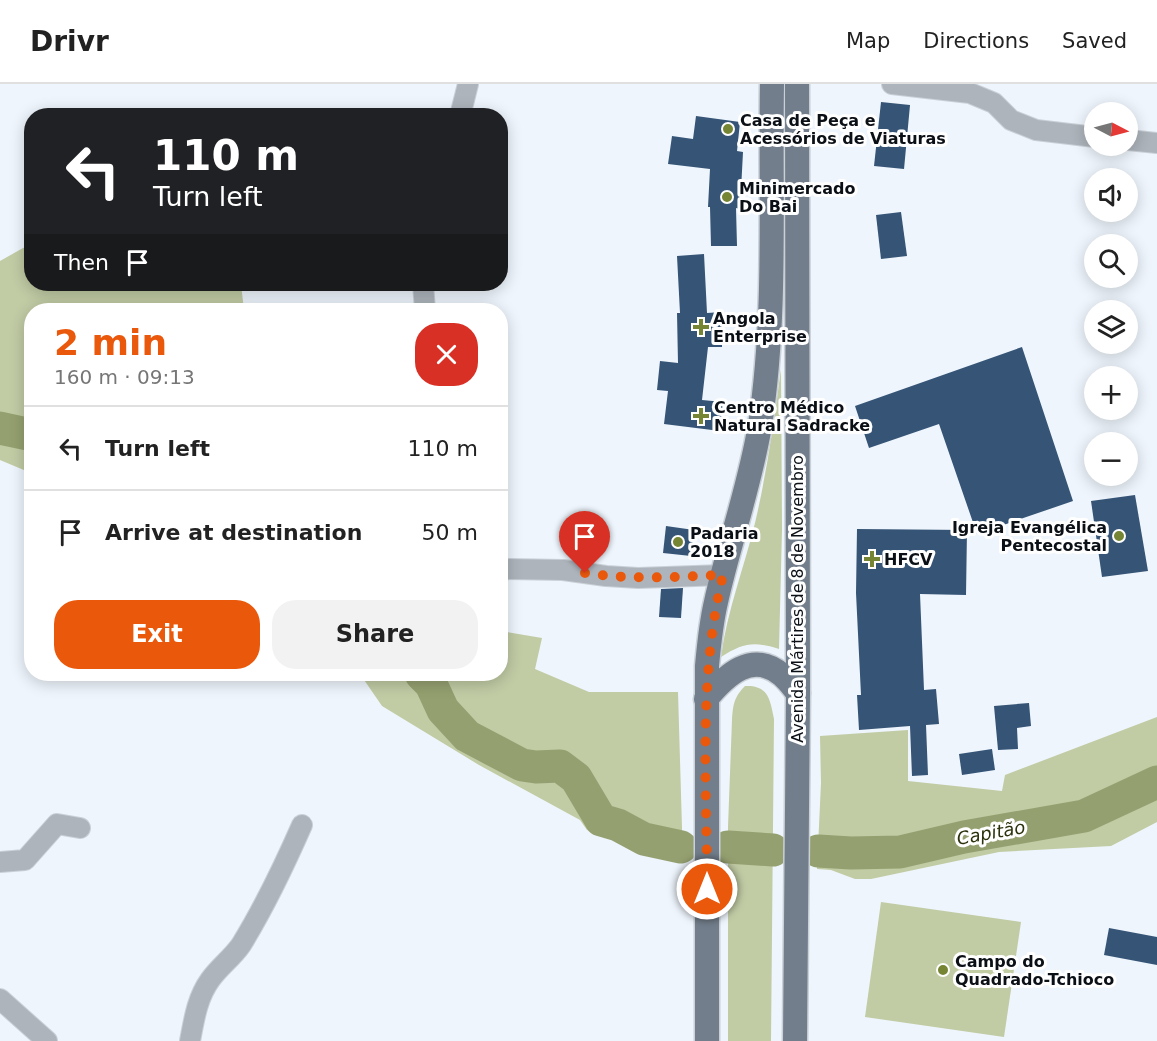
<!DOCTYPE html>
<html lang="en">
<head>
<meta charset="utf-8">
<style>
	:root { --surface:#fff; --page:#f2f2f2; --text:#222; --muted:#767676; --line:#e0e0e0; --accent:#ea580c }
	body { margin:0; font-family:"DejaVu Sans",sans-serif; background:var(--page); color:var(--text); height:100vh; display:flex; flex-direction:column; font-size:22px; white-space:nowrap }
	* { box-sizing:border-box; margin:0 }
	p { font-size:20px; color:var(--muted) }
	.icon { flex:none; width:33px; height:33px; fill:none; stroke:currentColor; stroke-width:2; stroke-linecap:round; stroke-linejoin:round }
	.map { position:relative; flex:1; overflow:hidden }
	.details { position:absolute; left:24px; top:219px; width:484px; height:378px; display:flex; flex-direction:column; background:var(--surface); border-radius:24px; box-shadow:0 3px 15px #0003 }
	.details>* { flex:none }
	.top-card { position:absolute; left:24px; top:24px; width:484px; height:183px; border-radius:24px; box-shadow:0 3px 15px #0003; background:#202124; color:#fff; overflow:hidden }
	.needle { width:39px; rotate:96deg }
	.buttons { position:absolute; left:1084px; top:18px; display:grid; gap:12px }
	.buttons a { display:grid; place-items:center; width:54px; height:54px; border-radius:50%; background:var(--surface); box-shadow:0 3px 15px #0003; font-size:30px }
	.pin { position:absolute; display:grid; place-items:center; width:51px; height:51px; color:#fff; margin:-62px -26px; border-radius:50% 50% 50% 0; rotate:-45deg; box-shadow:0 0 6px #0007 }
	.pin .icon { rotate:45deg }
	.me { position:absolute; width:66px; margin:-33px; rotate:0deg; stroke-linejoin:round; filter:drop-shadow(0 0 4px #0008) }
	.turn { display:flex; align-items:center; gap:21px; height:126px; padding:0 30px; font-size:27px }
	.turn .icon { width:78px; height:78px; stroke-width:2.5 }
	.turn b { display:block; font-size:42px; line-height:51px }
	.then { display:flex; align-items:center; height:57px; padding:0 30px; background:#0003; gap:12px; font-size:22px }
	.round { display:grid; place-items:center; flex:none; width:63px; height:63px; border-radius:24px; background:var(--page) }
	.headline { display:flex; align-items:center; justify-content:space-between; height:102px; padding:0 30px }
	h1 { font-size:36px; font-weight:700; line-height:45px; color:var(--accent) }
	.cta { display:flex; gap:12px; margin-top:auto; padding:12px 30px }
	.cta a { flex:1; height:69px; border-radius:24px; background:var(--accent); color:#fff; font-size:24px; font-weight:700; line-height:69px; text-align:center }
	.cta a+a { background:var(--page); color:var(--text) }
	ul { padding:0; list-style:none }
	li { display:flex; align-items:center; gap:18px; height:84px; padding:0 30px; border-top:2px solid var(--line) }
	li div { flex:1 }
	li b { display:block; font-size:22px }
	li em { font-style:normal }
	header { display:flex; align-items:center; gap:36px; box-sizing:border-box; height:84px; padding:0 30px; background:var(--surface); border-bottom:2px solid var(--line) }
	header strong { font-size:28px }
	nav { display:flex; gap:33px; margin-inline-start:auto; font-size:21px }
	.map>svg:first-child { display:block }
	.green { fill:#c1cba4 }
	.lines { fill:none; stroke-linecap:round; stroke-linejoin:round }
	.river { stroke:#95a070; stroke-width:33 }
	.building { fill:#355476 }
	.minor-casing { stroke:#cad0d7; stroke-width:22 }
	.major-casing { stroke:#cad0d7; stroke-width:27 }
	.minor { stroke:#adb4bb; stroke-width:20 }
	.major { stroke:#727e8b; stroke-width:24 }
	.route { stroke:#ea580c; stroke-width:10; stroke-dasharray:0 18 }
	.poi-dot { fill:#758534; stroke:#fff; stroke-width:2 }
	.labels { text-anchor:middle; stroke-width:6; stroke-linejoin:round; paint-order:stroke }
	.poi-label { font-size:16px; font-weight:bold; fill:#0b1016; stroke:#fff; text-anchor:start }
	.street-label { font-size:16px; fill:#0b1016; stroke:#fff }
	.water-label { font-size:18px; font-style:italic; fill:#2b320c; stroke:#fff }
</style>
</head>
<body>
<header>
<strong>Drivr</strong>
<nav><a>Map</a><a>Directions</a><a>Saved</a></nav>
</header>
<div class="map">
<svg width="1157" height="957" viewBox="0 0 1157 957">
	<rect width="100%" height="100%" fill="#eef5fc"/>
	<g class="green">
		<path d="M 31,162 L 32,200 L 241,200 L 244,226 L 32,226 L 31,389 L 0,376 L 0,177 L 23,164 Z"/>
		<path d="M 781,285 L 782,445 L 779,565 C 754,557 743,559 721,573 C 727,527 744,484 755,439 C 767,388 774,337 781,285 Z"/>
		<path d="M 501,547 L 542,554 L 535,585 L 589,608 L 678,608 L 682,744 L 681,779 L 587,746 L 580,736 L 479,681 L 382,622 L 360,590 L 501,590 Z"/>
		<path d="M 745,602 C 769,601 770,616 774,635 L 771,957 L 728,957 L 728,743 L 732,636 C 733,621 734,613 745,602 Z"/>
		<path d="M 1157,633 L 1157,738 L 1111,762 L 999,768 L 871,795 L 855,795 L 831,786 L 817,785 L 821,699 L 820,652 L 908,646 L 908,697 L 1002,707 L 1005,691 Z"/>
		<path d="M 881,818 L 1021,838 L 1004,953 L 865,933 Z"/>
	</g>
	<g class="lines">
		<g class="river">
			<path d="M 0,344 L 32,351"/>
			<path d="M 421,590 L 431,600 L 443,626 L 467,652 L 522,681 L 536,683 L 560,682 L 576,694 L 601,736 L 618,741 L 644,755 L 681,763"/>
			<path d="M 728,763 L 773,766"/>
			<path d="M 818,767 L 851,769 L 900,768 L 964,753 L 1084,732 L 1157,698"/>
		</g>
	</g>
	<g class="building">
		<path d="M 881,18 L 910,21 L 904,85 L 874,82 Z"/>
		<path d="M 696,32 L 740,38 L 737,67 L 743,68 L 740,125 L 736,124 L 737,162 L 711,162 L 710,123 L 708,123 L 710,85 L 668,80 L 672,52 L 693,55 Z"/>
		<path d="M 901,128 L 907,172 L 881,175 L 876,131 Z"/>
		<path d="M 704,170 L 707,229 L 722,228 L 722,263 L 708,263 L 702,316 L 723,318 L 720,347 L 664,340 L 668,307 L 657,306 L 660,277 L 678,279 L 677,229 L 680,229 L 677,172 Z"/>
		<path d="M 1022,263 L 1073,417 L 977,450 L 939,340 L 869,364 L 855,322 Z"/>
		<path d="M 1135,411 L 1148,487 L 1102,493 L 1091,417 Z"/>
		<path d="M 666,442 L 694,446 L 691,472 L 663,469 Z"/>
		<path d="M 857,445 L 967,446 L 966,511 L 920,510 L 924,606 L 936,605 L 939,640 L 926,641 L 928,691 L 912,692 L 910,642 L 859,646 L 857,611 L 861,611 L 856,509 Z"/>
		<path d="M 683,504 L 681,534 L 659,533 L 661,505 Z"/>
		<path d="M 1029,619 L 1031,642 L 1017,644 L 1018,665 L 998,666 L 994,622 Z"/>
		<path d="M 992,665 L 995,686 L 962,691 L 959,670 Z"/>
		<path d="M 1109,844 L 1157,853 L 1157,881 L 1104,871 Z"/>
	</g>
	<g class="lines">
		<defs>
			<g id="minor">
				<path d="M 892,0 L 970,9 L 994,19 L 1011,36 L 1036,46 L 1095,53"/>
				<path d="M 460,32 L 468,0"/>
				<path d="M 1128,56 L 1157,59"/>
				<path d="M 423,200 L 425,226"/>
				<path d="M 501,485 L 563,486 L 606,492 L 638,494 L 723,491"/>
				<path d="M 0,778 L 25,776 L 57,740 L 80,744"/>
				<path d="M 0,915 L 47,957"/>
				<path d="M 190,957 C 194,936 197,914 210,896 C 219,883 232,874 241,861 C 265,822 284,782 302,741"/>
			</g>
			<g id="major">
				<path d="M 706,615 C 726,591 752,566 782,591 C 788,596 793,603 798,609"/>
				<path d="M 707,957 L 707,582 C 709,560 711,539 716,518 C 729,459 750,402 760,341 C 777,229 770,113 772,0"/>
				<path d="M 795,957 L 798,609 L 797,0"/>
			</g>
		</defs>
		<use href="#minor" class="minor-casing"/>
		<use href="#major" class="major-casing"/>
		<use href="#minor" class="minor"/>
		<use href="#major" class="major"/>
	</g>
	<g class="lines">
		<path class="route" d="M 585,489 C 630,496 677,493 723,491 C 698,593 707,700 707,805"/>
	</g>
	<g class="poi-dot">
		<circle cx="728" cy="45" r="6"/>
		<circle cx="727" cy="113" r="6"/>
		<path d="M698 234h6v6h6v6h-6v6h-6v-6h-6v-6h6z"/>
		<path d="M698 323h6v6h6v6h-6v6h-6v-6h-6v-6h6z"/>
		<circle cx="1119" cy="452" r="6"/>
		<circle cx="678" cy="458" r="6"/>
		<path d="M869 466h6v6h6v6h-6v6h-6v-6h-6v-6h6z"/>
		<circle cx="943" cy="886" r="6"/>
	</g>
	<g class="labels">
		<g class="poi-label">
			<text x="740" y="42">Casa de Peça e<tspan x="740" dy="18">Acessórios de Viaturas</tspan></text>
			<text x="739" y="110">Minimercado<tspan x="739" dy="18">Do Bai</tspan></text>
			<text x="713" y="240">Angola<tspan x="713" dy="18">Enterprise</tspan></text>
			<text x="714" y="329">Centro Médico<tspan x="714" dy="18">Natural Sadracke</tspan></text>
			<text x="1107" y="449" text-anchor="end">Igreja Evangélica<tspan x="1107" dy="18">Pentecostal</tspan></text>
			<text x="690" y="455">Padaria<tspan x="690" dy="18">2018</tspan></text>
			<text x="884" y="481">HFCV</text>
			<text x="955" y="883">Campo do<tspan x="955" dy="18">Quadrado-Tchioco</tspan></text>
		</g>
		<g class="street-label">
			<text transform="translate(797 515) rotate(-90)" y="6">Avenida Mártires de 8 de Novembro</text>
		</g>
		<g class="water-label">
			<text transform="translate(991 749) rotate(-10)" y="6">Capitão</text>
		</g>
	</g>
</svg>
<div class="buttons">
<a><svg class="needle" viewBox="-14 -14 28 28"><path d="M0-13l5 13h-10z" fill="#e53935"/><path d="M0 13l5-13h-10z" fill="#767676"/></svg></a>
<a><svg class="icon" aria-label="sound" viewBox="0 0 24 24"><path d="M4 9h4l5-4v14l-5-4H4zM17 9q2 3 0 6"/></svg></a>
<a><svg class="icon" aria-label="search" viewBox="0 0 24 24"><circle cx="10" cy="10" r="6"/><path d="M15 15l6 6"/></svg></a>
<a><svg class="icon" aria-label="layers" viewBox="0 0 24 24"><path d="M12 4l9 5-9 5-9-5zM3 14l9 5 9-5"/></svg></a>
<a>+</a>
<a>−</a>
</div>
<div class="pin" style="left:585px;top:489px;background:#d93025"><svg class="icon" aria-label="arrive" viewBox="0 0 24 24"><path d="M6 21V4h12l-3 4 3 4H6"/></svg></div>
<svg class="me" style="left:707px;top:805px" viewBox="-20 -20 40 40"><circle r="17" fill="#ea580c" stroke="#fff" stroke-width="3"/><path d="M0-11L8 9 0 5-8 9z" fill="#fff"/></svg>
<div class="top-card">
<div class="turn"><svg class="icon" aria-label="left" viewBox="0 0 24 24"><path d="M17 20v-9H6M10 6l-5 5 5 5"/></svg><div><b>110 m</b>Turn left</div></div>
<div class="then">Then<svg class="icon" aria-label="arrive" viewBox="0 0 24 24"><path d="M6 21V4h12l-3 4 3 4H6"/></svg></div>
</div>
<section class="details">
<div class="headline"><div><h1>2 min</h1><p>160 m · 09:13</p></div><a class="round" style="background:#d93025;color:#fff"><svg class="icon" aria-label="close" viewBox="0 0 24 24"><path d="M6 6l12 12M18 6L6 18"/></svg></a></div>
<ul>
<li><svg class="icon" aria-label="left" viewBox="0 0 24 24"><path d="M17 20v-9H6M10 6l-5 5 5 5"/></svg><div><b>Turn left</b></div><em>110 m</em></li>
<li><svg class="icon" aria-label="arrive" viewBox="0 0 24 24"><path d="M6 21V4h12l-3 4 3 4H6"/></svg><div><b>Arrive at destination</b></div><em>50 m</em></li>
</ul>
<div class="cta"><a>Exit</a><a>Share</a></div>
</section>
</div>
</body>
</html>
